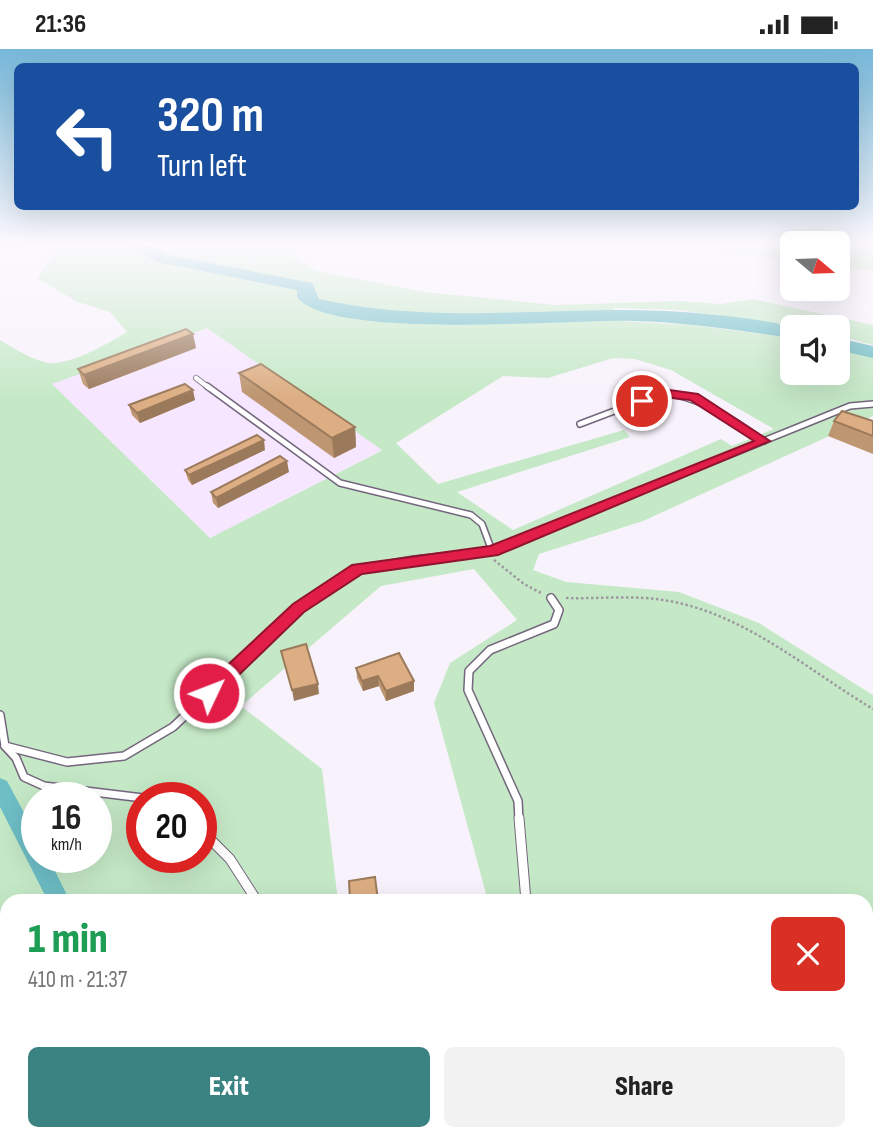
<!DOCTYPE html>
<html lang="en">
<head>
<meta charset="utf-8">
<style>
	:root { --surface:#fff; --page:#f2f2f2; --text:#222; --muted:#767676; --accent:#3a8382 }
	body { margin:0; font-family:"Sofia Sans Condensed",sans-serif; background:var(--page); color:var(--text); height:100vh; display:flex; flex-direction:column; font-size:26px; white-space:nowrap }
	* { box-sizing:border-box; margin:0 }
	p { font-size:23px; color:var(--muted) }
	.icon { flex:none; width:38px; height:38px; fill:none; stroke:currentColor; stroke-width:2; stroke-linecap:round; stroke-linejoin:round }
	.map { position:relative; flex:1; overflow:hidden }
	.panel { position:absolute; left:0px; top:845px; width:873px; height:247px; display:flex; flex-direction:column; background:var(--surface); border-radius:21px 21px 0 0; box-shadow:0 7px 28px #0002 }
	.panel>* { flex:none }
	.hud { position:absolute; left:14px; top:14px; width:845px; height:147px; border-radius:10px; box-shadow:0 7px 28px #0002; background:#1a4fa0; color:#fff; overflow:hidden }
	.needle { width:46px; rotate:109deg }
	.buttons { position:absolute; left:780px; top:182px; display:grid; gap:14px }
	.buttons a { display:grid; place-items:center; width:70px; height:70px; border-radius:10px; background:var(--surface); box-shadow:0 7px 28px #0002; font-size:35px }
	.speed { position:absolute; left:21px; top:733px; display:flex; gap:14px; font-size:35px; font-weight:700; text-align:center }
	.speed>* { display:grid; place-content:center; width:91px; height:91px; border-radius:50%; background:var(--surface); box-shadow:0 7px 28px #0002; line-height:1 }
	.speed small { font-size:18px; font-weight:400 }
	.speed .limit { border:10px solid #d22; background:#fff; color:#111 }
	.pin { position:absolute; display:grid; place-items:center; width:60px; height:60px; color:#fff; margin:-30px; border:4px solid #fff; border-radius:50%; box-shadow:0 2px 7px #0007 }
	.me { position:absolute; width:77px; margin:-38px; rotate:47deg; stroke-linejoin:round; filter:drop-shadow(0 0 5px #0008) }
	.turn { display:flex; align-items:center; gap:24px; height:147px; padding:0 28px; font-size:32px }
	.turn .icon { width:91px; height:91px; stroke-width:2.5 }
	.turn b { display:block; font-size:49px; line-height:60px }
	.round { display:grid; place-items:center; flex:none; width:74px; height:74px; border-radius:10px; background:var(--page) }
	.headline { display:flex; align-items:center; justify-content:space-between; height:119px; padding:0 28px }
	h1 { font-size:42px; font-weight:800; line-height:52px; color:#1e9e55 }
	.button { display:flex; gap:14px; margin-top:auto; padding:14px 28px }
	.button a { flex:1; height:80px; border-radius:10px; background:var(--accent); color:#fff; font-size:28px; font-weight:800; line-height:80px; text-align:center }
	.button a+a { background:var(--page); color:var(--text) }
	.status { display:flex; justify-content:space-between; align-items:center; height:49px; padding:0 35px; background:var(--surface); direction:ltr }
	.status svg { height:19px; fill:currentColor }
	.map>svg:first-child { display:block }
	.built { fill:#f6e6ff }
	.green { fill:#c5e9c7; fill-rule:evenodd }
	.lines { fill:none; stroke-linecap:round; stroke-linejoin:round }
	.canal { fill:#6ebec6; fill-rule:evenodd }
	.river { fill:#6ebec6; fill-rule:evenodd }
	.service-far3-casing { stroke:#74667c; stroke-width:6 }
	.service-far2-casing { stroke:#74667c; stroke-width:8 }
	.service-far1-casing { stroke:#74667c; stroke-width:10 }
	.service-casing { stroke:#74667c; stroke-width:11 }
	.path { stroke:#9d97a0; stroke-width:2.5; stroke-dasharray:2.5 2.5; stroke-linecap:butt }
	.service-far3 { stroke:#fff; stroke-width:4.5 }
	.service-far2 { stroke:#fff; stroke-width:5 }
	.service-far1 { stroke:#fff; stroke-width:7 }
	.service { stroke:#fff; stroke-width:9 }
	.wall { fill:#be9671 }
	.shaded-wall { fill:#9b7a5c }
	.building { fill:#ddae83; stroke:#9b7a5c; stroke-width:2 }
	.route { fill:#e11d48; stroke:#92132f; stroke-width:2 }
</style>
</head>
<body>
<div class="status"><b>21:36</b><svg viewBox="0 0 49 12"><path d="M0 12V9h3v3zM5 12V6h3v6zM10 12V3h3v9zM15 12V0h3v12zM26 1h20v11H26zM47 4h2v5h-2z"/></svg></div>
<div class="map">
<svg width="873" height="1091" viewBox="0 0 873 1091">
	<rect width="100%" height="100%" fill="#f8f2fc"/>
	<path class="built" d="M 207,279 L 382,401 L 210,489 L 51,335 Z"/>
	<g class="green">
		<path d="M 62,195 L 284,195 L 300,212 L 318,222 L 424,243 L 555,256 L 679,252 L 721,255 L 753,250 L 873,276 L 873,296 L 838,287 L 838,278 L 805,278 L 678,261 L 614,259 L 620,272 L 692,276 L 793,289 L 793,324 L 838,324 L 838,299 L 873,308 L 873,367 L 643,472 L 539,505 L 533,521 L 566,533 L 679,543 L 759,574 L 873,646 L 873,1091 L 0,1091 L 0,291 C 14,299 39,316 56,314 C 80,311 107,295 127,283 L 110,263 L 78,253 L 37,229 ZM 207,279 L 382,401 L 381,402 L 210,489 L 52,335 ZM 613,309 L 635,310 L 671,321 L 774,380 L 732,397 L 721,390 L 513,481 L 457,443 L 630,388 L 624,381 L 438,435 L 396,394 L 503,327 L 548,329 ZM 474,520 L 517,571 L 450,614 L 434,654 L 488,852 L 866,852 L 866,1085 L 7,1085 L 7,852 L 338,852 L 322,720 L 241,657 L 381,537 ZM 37,749 L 96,749 L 96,808 L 37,808 ZM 142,749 L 201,749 L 201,808 L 142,808 Z"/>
		<path d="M 689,195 L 793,195 L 793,213 Z"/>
		<path d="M 838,195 L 873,195 L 873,221 L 838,219 Z"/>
	</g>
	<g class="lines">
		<g class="canal">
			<path d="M 0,729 L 7,732 L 37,788 L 37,808 L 48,808 L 70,852 L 48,852 L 0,758 Z"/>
			<path d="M 212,1085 L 240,1085 L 242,1091 L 214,1091 Z"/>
		</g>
		<g class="river">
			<path d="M 129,195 L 149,195 L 168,206 L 312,234 L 319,250 C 416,272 513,262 611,261 C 672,260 737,266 797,278 L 793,278 L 793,289 C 740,282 687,273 633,272 C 574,270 330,292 297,248 L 297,241 L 157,213 Z"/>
			<path d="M 838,289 L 873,297 L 873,309 L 838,301 Z"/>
		</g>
		<defs>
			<path id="service-far3" d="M 196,329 L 209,339"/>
			<g id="service-far2">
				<path d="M 207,337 L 340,434 L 471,466 L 482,475 L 492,502"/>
				<path d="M 580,375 L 662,344 C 702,347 731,371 764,392"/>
				<path d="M 350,526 L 358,520 L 414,510 L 492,502 L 850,357 L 873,355"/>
			</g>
			<g id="service-far1">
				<path d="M 0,666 L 5,697 L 67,713 L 124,707 L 173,678 L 299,559 L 352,524"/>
				<path d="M 5,697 L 16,709 L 24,728 L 44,737 L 143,749"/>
				<path d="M 519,771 L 518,752 L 468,641 L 469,622 L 490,601 L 554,575 L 559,561 L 551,549"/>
			</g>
			<g id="service">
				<path d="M 519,769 L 526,852"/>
				<path d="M 201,781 L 230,810 L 257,852"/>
			</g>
		</defs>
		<use href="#service-far3" class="service-far3-casing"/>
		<use href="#service-far2" class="service-far2-casing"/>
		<use href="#service-far1" class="service-far1-casing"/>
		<use href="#service" class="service-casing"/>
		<g class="path">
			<path d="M 494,511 L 524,535 L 543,545"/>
			<path d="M 566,549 C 598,550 631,546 663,551 C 743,563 806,620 873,660"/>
		</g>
		<use href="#service-far3" class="service-far3"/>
		<use href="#service-far2" class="service-far2"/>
		<use href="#service-far1" class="service-far1"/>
		<use href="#service" class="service"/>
	</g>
	<g class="wall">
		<path d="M 196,299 L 89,340 L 83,335 L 78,320 Z"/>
		<path d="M 239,324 L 355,378 L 356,398 L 334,409 L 242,343 Z"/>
		<path d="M 195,351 L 140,374 L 132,366 L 129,356 Z"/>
		<path d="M 834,372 L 873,372 L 873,405 L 828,387 Z"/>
		<path d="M 265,401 L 192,436 L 188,431 L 185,421 Z"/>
		<path d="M 289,423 L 218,459 L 213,454 L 211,443 Z"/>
		<path d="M 356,619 L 414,642 L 386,652 L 379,637 L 363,642 L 357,629 Z"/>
	</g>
	<g class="shaded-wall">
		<path d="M 193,285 L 196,299 L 89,340 L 84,326 Z"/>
		<path d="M 193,341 L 195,351 L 140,374 L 137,364 Z"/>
		<path d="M 355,378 L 356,398 L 334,409 L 332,389 Z"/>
		<path d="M 264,391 L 265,401 L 192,436 L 189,426 Z"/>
		<path d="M 287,412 L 289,423 L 218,459 L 216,449 Z"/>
		<path d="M 378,627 L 379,637 L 363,642 L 362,632 Z"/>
		<path d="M 414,632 L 414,642 L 386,652 L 386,642 Z"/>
		<path d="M 318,635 L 319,645 L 294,652 L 292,641 Z"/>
	</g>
	<g class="building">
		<path d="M 186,280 L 193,285 L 84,326 L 78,320 Z"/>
		<path d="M 261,315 L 355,378 L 332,389 L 239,324 Z"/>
		<path d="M 185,335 L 193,341 L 137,364 L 129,356 Z"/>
		<path d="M 842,362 L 873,372 L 873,387 L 834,372 Z"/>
		<path d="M 257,386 L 264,391 L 189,426 L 185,421 Z"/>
		<path d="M 280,407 L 287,412 L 216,449 L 211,443 Z"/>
		<path d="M 306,595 L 318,635 L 292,641 L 281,602 Z"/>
		<path d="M 399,604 L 414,632 L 386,642 L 378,627 L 362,632 L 356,619 Z"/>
		<path d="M 375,828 L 378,852 L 350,852 L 349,832 Z"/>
	</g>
	<linearGradient id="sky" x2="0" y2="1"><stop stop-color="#77b8da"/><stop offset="0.56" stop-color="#fcf9fe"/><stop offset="1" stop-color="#fcf9fe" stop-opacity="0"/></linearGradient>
	<rect width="873" height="348" fill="url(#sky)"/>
	<path class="route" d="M 662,340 L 698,345 L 770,392 L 498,506 L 362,525 L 304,563 L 215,649 L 203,649 L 200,644 L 203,639 L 293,555 L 352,516 L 490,497 L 754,392 L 690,351 L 663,348 L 642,355 L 636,352 Z"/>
</svg>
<div class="buttons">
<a><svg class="needle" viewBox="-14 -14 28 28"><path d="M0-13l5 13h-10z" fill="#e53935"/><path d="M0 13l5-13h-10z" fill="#767676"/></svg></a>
<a><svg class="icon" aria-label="sound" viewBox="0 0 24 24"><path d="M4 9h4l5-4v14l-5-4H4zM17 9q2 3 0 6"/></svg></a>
</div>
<div class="speed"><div>16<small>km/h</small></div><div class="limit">20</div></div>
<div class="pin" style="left:642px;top:352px;background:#d93025"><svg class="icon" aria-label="arrive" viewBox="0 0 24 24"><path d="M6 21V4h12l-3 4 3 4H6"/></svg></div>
<svg class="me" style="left:209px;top:644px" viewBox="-20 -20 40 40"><circle r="17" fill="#e11d48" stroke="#fff" stroke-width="3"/><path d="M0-11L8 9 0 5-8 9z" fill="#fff"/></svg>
<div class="hud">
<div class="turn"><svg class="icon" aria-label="left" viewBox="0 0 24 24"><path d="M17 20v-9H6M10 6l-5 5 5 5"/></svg><div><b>320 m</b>Turn left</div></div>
</div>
<section class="panel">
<div class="headline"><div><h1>1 min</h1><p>410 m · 21:37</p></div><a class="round" style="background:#d93025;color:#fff"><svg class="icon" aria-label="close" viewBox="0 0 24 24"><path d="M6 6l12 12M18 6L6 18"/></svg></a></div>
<div class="button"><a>Exit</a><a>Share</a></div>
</section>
</div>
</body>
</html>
